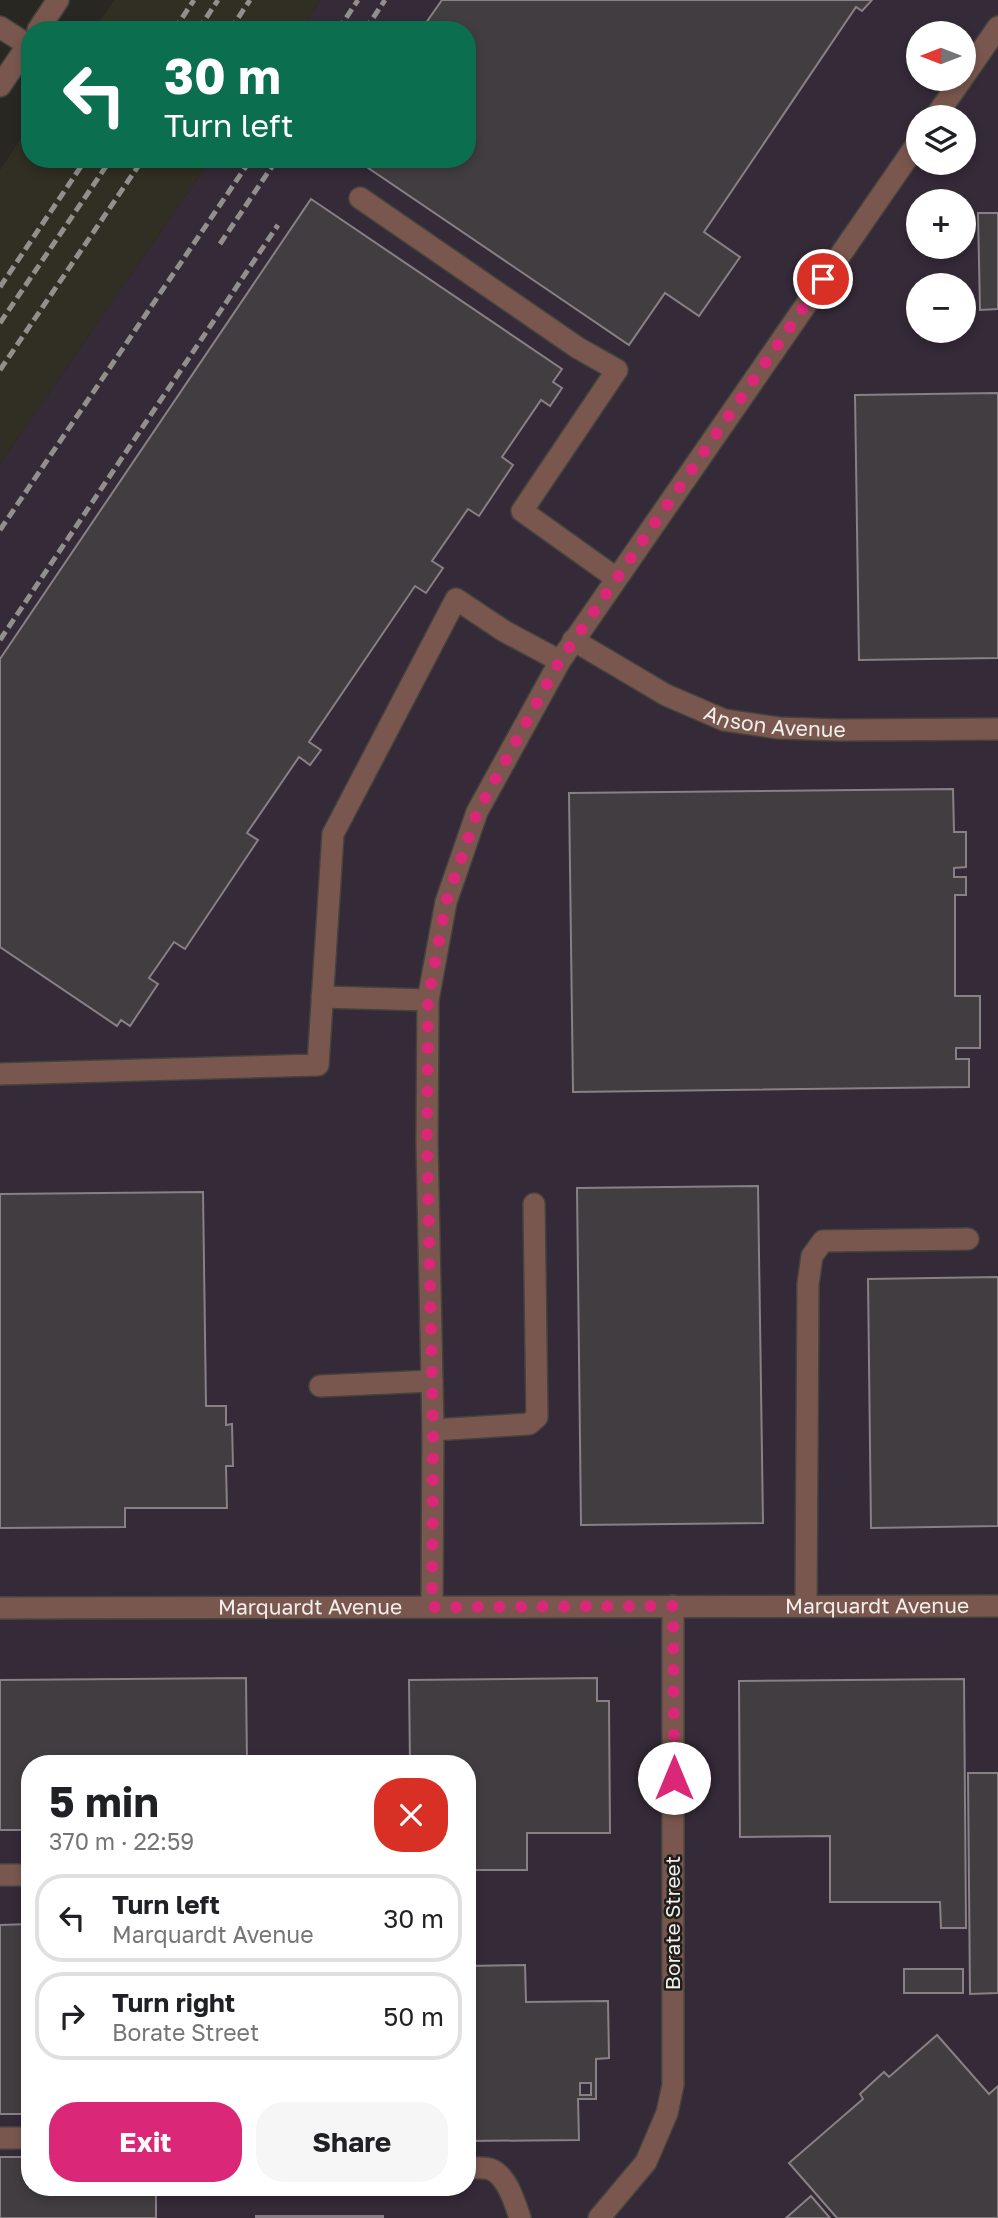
<!DOCTYPE html>
<html lang="en">
<head>
<meta charset="utf-8">
<style>
	:root { --surface:#fff; --page:#f6f6f6; --text:#202124; --muted:#757577; --line:#e0e0e0; --accent:#db2777 }
	body { margin:0; font-family:"Golos Text",sans-serif; background:var(--page); color:var(--text); height:100vh; display:flex; flex-direction:column; font-size:26px; white-space:nowrap }
	* { box-sizing:border-box; margin:0 }
	p { font-size:23px; color:var(--muted) }
	.icon { flex:none; width:38px; height:38px; fill:none; stroke:currentColor; stroke-width:2; stroke-linecap:round; stroke-linejoin:round }
	.map { position:relative; flex:1; overflow:hidden }
	.side { position:absolute; left:21px; top:1755px; width:455px; height:441px; display:flex; flex-direction:column; background:var(--surface); border-radius:28px; box-shadow:0 4px 10px #0003 }
	.side>* { flex:none }
	.top-card { position:absolute; left:21px; top:21px; width:455px; height:147px; border-radius:28px; box-shadow:0 4px 10px #0003; background:#0b6e4f; color:#fff; overflow:hidden }
	.needle { width:46px; rotate:270deg }
	.fabs { position:absolute; left:906px; top:21px; display:grid; gap:14px }
	.fabs a { display:grid; place-items:center; width:70px; height:70px; border-radius:50%; background:var(--surface); box-shadow:0 4px 10px #0003; font-size:35px }
	.pin { position:absolute; display:grid; place-items:center; width:60px; height:60px; color:#fff; margin:-30px; border:4px solid #fff; border-radius:50%; box-shadow:0 2px 7px #0007 }
	.me { position:absolute; width:77px; margin:-38px; rotate:0deg; stroke-linejoin:round; filter:drop-shadow(0 0 5px #0008) }
	.turn { display:flex; align-items:center; gap:24px; height:147px; padding:0 28px; font-size:32px }
	.turn .icon { width:91px; height:91px; stroke-width:2.5 }
	.turn b { display:block; font-size:49px; line-height:60px }
	.round { display:grid; place-items:center; flex:none; width:74px; height:74px; border-radius:28px; background:var(--page) }
	.headline { display:flex; align-items:center; justify-content:space-between; height:119px; padding:0 28px }
	h1 { font-size:42px; font-weight:700; line-height:52px }
	.button { display:flex; gap:14px; margin-top:auto; padding:14px 28px }
	.button a { flex:1; height:80px; border-radius:28px; background:var(--accent); color:#fff; font-size:28px; font-weight:700; line-height:80px; text-align:center }
	.button a+a { background:var(--page); color:var(--text) }
	ul { padding:0; list-style:none }
	li { display:flex; align-items:center; gap:21px; height:88px; margin:0 14px 10px; padding:0 14px; border:4px solid var(--line); border-radius:28px }
	li div { flex:1 }
	li b { display:block; font-size:26px }
	li em { font-style:normal }
	.map>svg:first-child { display:block }
	.industrial { fill:#352a38; fill-rule:evenodd }
	.built { fill:#312e23 }
	.building { fill:#413d40; stroke:#878185; stroke-width:2; fill-rule:evenodd }
	.lines { fill:none; stroke-linecap:round; stroke-linejoin:round }
	.minor-casing { stroke:#44433e; stroke-width:24 }
	.minor { stroke:#7a574e; stroke-width:21 }
	.rail { stroke:#91908c; stroke-width:5; stroke-dasharray:10 5; stroke-linecap:butt }
	.route { stroke:#db2777; stroke-width:12; stroke-dasharray:0 21.6 }
	.labels { text-anchor:middle; stroke-width:5; stroke-linejoin:round; paint-order:stroke }
	.street-label { font-size:21px; fill:#f0efec; stroke:#1f1d19 }
</style>
</head>
<body>
<div class="map">
<svg width="998" height="2218" viewBox="0 0 998 2218">
	<rect width="100%" height="100%" fill="#282722"/>
	<path class="industrial" d="M 321,0 L 998,0 L 998,2218 L 0,2218 L 0,464 L 211,159 L 467,159 L 467,30 L 300,30 ZM 919,33 L 964,33 L 964,79 L 919,79 ZM 919,117 L 964,117 L 964,163 L 919,163 ZM 919,201 L 964,201 L 964,247 L 919,247 ZM 919,285 L 964,285 L 964,331 L 919,331 ZM 30,1764 L 467,1764 L 467,2188 L 30,2188 Z"/>
	<g class="built">
		<path d="M 114,0 L 321,0 L 300,30 L 94,30 Z"/>
		<path d="M 30,125 L 30,159 L 211,159 L 0,464 L 0,170 Z"/>
	</g>
	<g class="building">
		<path d="M 442,0 L 872,0 L 862,11 L 856,7 L 704,232 L 740,257 L 699,316 L 665,293 L 629,345 L 355,159 L 467,159 L 467,30 L 421,30 Z"/>
		<path d="M 311,199 L 562,369 L 553,382 L 562,388 L 550,406 L 541,400 L 502,457 L 513,465 L 479,516 L 468,509 L 432,561 L 443,568 L 426,593 L 415,586 L 309,742 L 321,750 L 310,765 L 299,757 L 247,833 L 258,840 L 185,949 L 174,942 L 149,978 L 158,984 L 130,1026 L 121,1020 L 117,1026 L 0,947 L 0,659 Z"/>
		<path d="M 978,213 L 998,213 L 998,309 L 980,310 Z"/>
		<path d="M 998,393 L 998,658 L 859,660 L 855,395 Z"/>
		<path d="M 953,789 L 954,832 L 966,832 L 966,867 L 954,868 L 954,877 L 966,877 L 966,895 L 955,895 L 955,996 L 980,996 L 980,1048 L 956,1048 L 956,1059 L 969,1059 L 969,1087 L 573,1092 L 569,793 Z"/>
		<path d="M 758,1186 L 763,1523 L 581,1525 L 577,1188 Z"/>
		<path d="M 203,1192 L 206,1406 L 226,1406 L 226,1425 L 232,1424 L 233,1466 L 226,1466 L 227,1508 L 125,1508 L 125,1527 L 0,1528 L 0,1194 Z"/>
		<path d="M 998,1277 L 998,1526 L 871,1528 L 868,1279 Z"/>
		<path d="M 246,1678 L 247,1764 L 30,1764 L 30,1830 L 0,1830 L 0,1680 Z"/>
		<path d="M 597,1678 L 597,1701 L 609,1701 L 610,1833 L 527,1833 L 527,1870 L 467,1870 L 467,1764 L 410,1764 L 409,1680 Z"/>
		<path d="M 964,1679 L 966,1928 L 941,1928 L 940,1902 L 830,1902 L 830,1836 L 740,1837 L 739,1681 Z"/>
		<path d="M 968,1773 L 998,1773 L 998,1993 L 970,1994 Z"/>
		<path d="M 30,1924 L 30,2114 L 0,2114 L 0,1925 Z"/>
		<path d="M 525,1965 L 526,2002 L 608,2001 L 609,2058 L 596,2059 L 596,2099 L 578,2099 L 579,2140 L 467,2141 L 467,1966 ZM 580,2083 L 591,2083 L 591,2095 L 580,2095 Z"/>
		<rect x="904" y="1969" width="59" height="24"/>
		<path d="M 937,2035 L 989,2094 L 998,2086 L 998,2218 L 837,2218 L 789,2163 L 863,2099 L 860,2094 L 884,2072 L 889,2077 Z"/>
		<path d="M 0,2157 L 30,2157 L 30,2188 L 156,2188 L 156,2218 L 0,2218 Z"/>
		<path d="M 811,2196 L 830,2218 L 786,2218 Z"/>
		<rect x="256" y="2216" width="127" height="2"/>
	</g>
	<g class="lines">
		<defs>
			<g id="minor">
				<path d="M 0,27 L 28,45"/>
				<path d="M 38,30 L 58,0"/>
				<path d="M 964,76 L 998,27"/>
				<path d="M 0,86 L 30,42"/>
				<path d="M 935,117 L 962,79"/>
				<path d="M 360,198 L 578,348 L 617,370 L 522,511 L 616,578"/>
				<path id="s1" d="M 573,640 L 666,695 L 724,720 L 779,728 L 839,730 L 998,729"/>
				<path d="M 322,997 L 428,1000"/>
				<path d="M 0,1074 L 318,1065 L 333,834 L 456,599 L 504,631 L 560,661"/>
				<path d="M 320,1386 L 432,1381"/>
				<path d="M 433,1430 L 529,1424 L 537,1417 L 534,1204"/>
				<path d="M 806,1606 L 808,1284 L 812,1256 L 823,1241 L 968,1239"/>
				<path d="M 432,1607 L 433,1430 L 427,1143 L 428,1000 L 446,902 L 477,812 L 560,661 L 919,141"/>
				<path id="s2" d="M 0,1608 L 998,1606"/>
				<path d="M 0,1875 L 30,1875"/>
				<path d="M 0,2138 L 30,2138"/>
				<path d="M 467,2168 C 475,2168 483,2167 490,2169 C 507,2175 515,2203 520,2218"/>
				<path d="M 599,2218 L 646,2162 L 667,2113 L 673,2085 L 673,1606"/>
			</g>
		</defs>
		<use href="#minor" class="minor-casing"/>
		<use href="#minor" class="minor"/>
		<g class="rail">
			<path d="M 174,30 L 194,0"/>
			<path d="M 198,30 L 218,0"/>
			<path d="M 230,30 L 250,0"/>
			<path d="M 338,30 L 358,0"/>
			<path d="M 365,30 L 385,0"/>
			<path d="M 220,244 L 277,159"/>
			<path d="M 0,287 L 86,159"/>
			<path d="M 0,323 L 111,159"/>
			<path d="M 0,370 L 143,159"/>
			<path d="M 0,530 L 251,159"/>
			<path d="M 0,640 L 278,225"/>
		</g>
	</g>
	<g class="lines">
		<path class="route" d="M 674,1778 L 673,1606 L 432,1607 L 433,1430 L 427,1143 L 428,1000 L 446,902 L 477,813 L 559,662 L 823,279"/>
	</g>
	<g class="labels">
		<g class="street-label">
			<text dy="7" stroke="none"><textPath href="#s1" startOffset="222">Anson Avenue</textPath></text>
			<text dy="7" stroke="none"><textPath href="#s2" startOffset="877">Marquardt Avenue</textPath></text>
			<text dy="7" stroke="none"><textPath href="#s2" startOffset="310">Marquardt Avenue</textPath></text>
			<text transform="translate(673 1923) rotate(-90)" y="7">Borate Street</text>
		</g>
	</g>
</svg>
<div class="fabs">
<a><svg class="needle" viewBox="-14 -14 28 28"><path d="M0-13l5 13h-10z" fill="#e53935"/><path d="M0 13l5-13h-10z" fill="#757577"/></svg></a>
<a><svg class="icon" aria-label="layers" viewBox="0 0 24 24"><path d="M12 4l9 5-9 5-9-5zM3 14l9 5 9-5"/></svg></a>
<a>+</a>
<a>−</a>
</div>
<div class="pin" style="left:823px;top:279px;background:#d93025"><svg class="icon" aria-label="arrive" viewBox="0 0 24 24"><path d="M6 21V4h12l-3 4 3 4H6"/></svg></div>
<svg class="me" style="left:674px;top:1778px" viewBox="-20 -20 40 40"><circle r="19" fill="#fff"/><path d="M0-13L10 11 0 6-10 11z" fill="#db2777"/></svg>
<div class="top-card">
<div class="turn"><svg class="icon" aria-label="left" viewBox="0 0 24 24"><path d="M17 20v-9H6M10 6l-5 5 5 5"/></svg><div><b>30 m</b>Turn left</div></div>
</div>
<section class="side">
<div class="headline"><div><h1>5 min</h1><p>370 m · 22:59</p></div><a class="round" style="background:#d93025;color:#fff"><svg class="icon" aria-label="close" viewBox="0 0 24 24"><path d="M6 6l12 12M18 6L6 18"/></svg></a></div>
<ul>
<li><svg class="icon" aria-label="left" viewBox="0 0 24 24"><path d="M17 20v-9H6M10 6l-5 5 5 5"/></svg><div><b>Turn left</b><p>Marquardt Avenue</p></div><em>30 m</em></li>
<li><svg class="icon" aria-label="right" viewBox="0 0 24 24"><path d="M7 20v-9h11M14 6l5 5-5 5"/></svg><div><b>Turn right</b><p>Borate Street</p></div><em>50 m</em></li>
</ul>
<div class="button"><a>Exit</a><a>Share</a></div>
</section>
</div>
</body>
</html>
